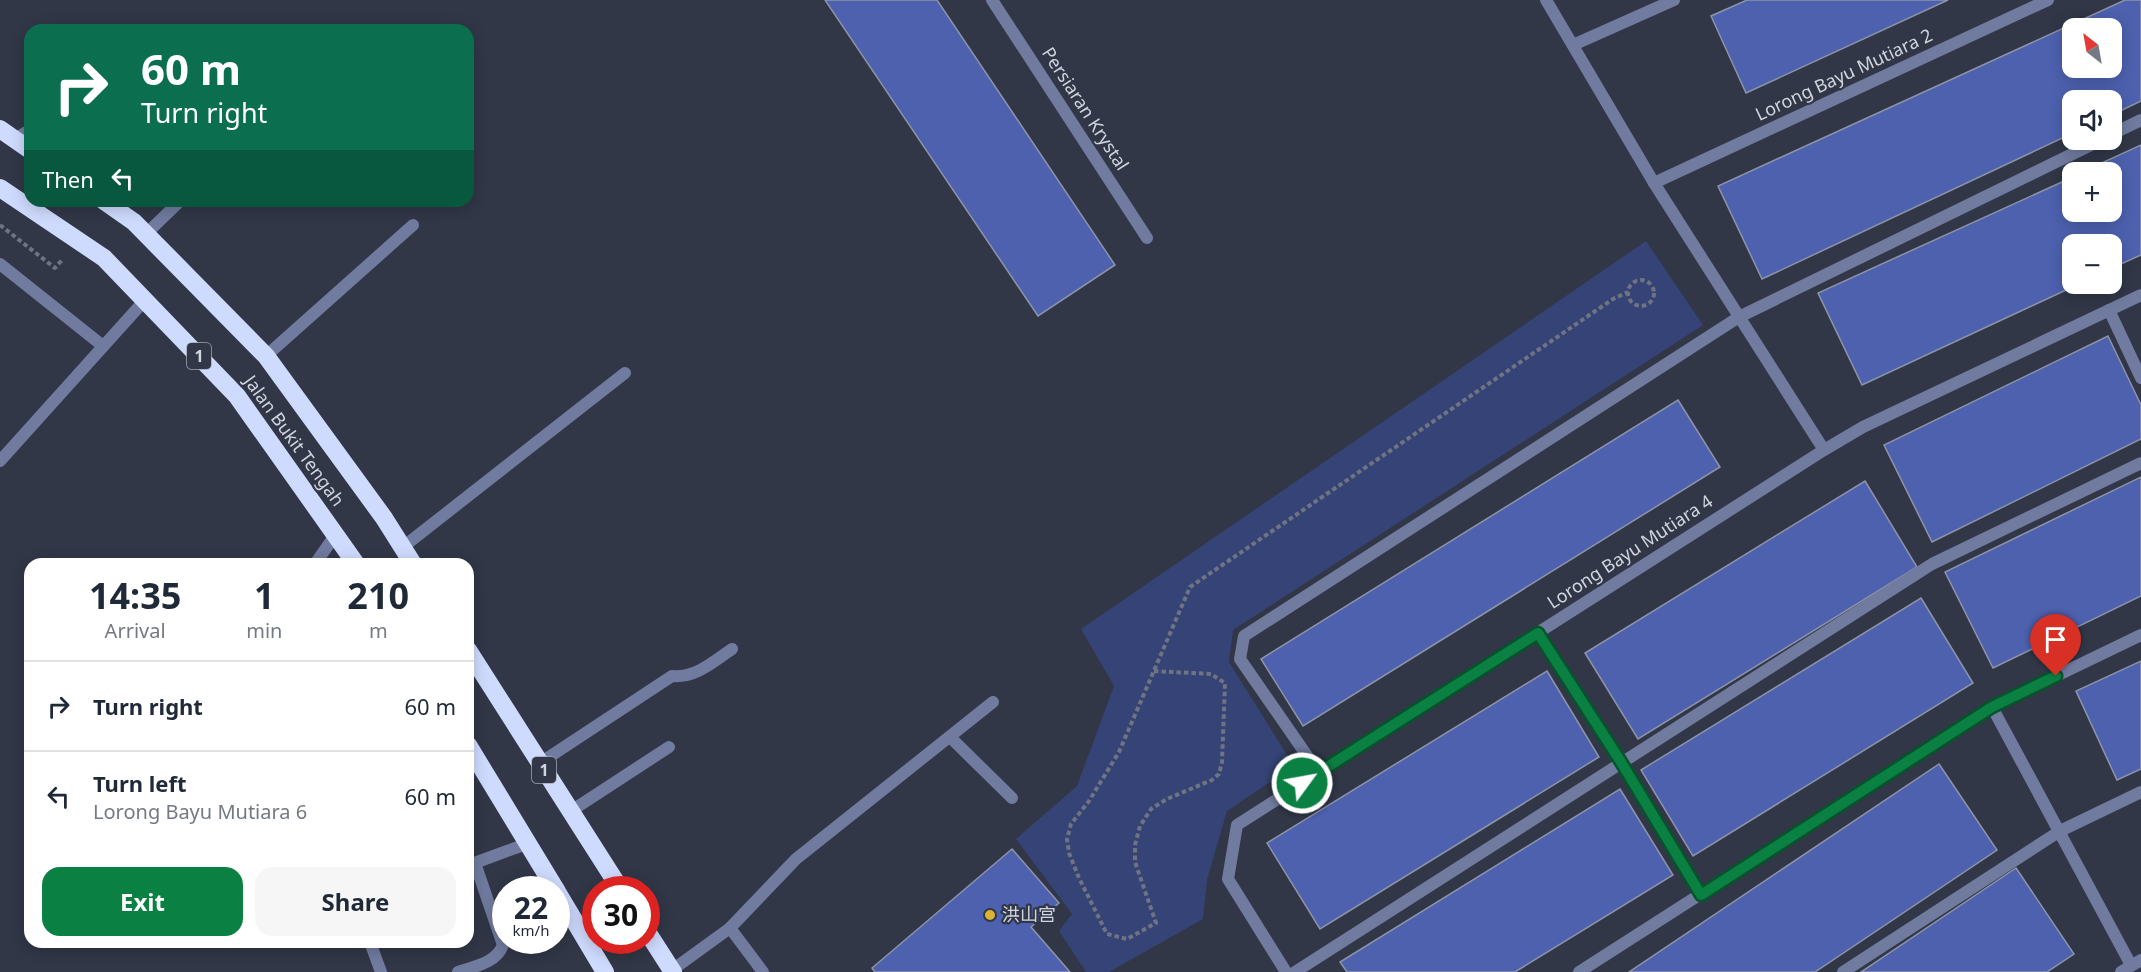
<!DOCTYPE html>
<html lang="en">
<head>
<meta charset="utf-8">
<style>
	:root { --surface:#fff; --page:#f6f6f7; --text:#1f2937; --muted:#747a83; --line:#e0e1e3; --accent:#0b8043 }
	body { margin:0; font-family:"Noto Sans","Noto Sans SC",sans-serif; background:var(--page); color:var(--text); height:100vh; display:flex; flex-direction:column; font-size:22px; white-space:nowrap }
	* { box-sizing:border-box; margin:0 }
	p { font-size:20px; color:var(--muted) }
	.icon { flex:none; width:33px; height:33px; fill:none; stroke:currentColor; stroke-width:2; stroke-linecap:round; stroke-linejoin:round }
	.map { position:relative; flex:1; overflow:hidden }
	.drawer { position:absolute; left:24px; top:558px; width:450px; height:390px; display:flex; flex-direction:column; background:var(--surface); border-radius:18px; box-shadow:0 3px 15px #0003 }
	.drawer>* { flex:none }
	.hud { position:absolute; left:24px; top:24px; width:450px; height:183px; border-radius:18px; box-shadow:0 3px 15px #0003; background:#0b6e4f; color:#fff; overflow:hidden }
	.needle { width:39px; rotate:329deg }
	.tools { position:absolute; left:2062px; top:18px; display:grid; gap:12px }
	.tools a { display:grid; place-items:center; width:60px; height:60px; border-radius:12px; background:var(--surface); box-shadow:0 3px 15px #0003; font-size:30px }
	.speed { position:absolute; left:492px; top:876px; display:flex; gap:12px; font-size:30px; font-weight:700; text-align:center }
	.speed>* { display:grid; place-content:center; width:78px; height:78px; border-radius:50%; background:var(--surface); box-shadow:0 3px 15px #0003; line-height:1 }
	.speed small { font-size:15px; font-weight:400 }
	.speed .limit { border:9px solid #d22; background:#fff; color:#111 }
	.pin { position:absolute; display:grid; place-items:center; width:51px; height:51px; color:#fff; margin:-62px -26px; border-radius:50% 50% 50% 0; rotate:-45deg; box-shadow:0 0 6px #0007 }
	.pin .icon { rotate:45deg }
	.me { position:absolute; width:66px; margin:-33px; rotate:58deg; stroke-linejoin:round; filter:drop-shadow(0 0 4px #0008) }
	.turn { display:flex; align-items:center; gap:21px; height:126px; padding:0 18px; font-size:27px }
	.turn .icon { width:78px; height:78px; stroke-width:2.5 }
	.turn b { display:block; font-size:42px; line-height:51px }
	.then { display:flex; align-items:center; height:57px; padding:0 18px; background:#0003; gap:12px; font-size:22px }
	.eta { display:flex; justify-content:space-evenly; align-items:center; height:102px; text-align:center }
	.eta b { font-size:36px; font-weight:700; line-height:42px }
	.button { display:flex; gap:12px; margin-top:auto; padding:12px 18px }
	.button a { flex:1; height:69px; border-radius:18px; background:var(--accent); color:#fff; font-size:24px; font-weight:700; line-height:69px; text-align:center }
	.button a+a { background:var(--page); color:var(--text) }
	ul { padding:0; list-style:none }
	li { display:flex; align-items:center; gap:18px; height:90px; padding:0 18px; border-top:2px solid var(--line) }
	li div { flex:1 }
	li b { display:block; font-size:22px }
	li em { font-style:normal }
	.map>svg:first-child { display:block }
	.green { fill:#354376 }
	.building { fill:#4d61af; stroke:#8d94a8; stroke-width:1.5; fill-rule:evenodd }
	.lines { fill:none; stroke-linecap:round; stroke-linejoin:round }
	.path { stroke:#6f7482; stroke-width:4; stroke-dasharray:4.5 3; stroke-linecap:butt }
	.lane { stroke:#707b9f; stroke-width:12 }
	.street { stroke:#707b9f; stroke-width:12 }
	.highway { stroke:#cfdbfe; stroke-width:18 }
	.route-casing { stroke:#07532c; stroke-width:15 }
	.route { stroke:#0b8043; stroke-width:10 }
	.poi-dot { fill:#dab333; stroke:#313747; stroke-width:2 }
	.labels { text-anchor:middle; stroke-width:4.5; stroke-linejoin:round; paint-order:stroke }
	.shield { fill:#313747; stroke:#a1a6b1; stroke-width:1.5 }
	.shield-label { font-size:16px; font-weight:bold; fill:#d1d5df }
	.street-label { font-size:18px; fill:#d1d5df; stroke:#313747 }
	.poi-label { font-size:18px; fill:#d1d5df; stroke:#313747; text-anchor:start }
</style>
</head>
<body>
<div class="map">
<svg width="2141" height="972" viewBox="0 0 2141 972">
	<rect width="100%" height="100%" fill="#313747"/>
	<path class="green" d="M 1646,241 L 1703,325 L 1233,630 L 1229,662 L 1294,766 L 1227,811 L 1207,880 L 1203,919 L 1109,972 L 1086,972 L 1059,931 L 1072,914 L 1016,839 L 1077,786 L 1114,686 L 1081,629 Z"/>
	<g class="building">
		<path d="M 825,0 L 937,0 L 1115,265 L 1038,316 Z"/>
		<path d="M 1747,0 L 1948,0 L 1746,93 L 1711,16 Z"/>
		<path d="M 2125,0 L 2141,0 L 2141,101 L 2112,115 L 2112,100 L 2073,100 L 2073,133 L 1762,279 L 1718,186 ZM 2073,28 L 2112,28 L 2112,68 L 2073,68 Z"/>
		<path d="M 2141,145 L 2141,255 L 2112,268 L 2112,244 L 2073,244 L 2073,284 L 2079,284 L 1862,385 L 1818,293 L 2073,177 L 2073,212 L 2112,212 L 2112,172 L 2082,172 Z"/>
		<path d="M 2108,336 L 2141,405 L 2141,439 L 1932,542 L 1884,445 Z"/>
		<path d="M 1678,400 L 1720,467 L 1303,726 L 1261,659 Z"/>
		<path d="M 2141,477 L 2141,596 L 1993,668 L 1945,572 Z"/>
		<path d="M 1865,481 L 1917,567 L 1638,739 L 1585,653 Z"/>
		<path d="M 1921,598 L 1973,683 L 1693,856 L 1641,770 Z"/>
		<path d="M 2141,661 L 2141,769 L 2117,780 L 2076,691 Z"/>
		<path d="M 1547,671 L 1599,757 L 1320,929 L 1267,843 Z"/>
		<path d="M 1939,764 L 1997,850 L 1815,972 L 1629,972 Z"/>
		<path d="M 1620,789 L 1673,875 L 1515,972 L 1347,972 L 1340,962 Z"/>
		<path d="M 1012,849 L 1059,903 L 1031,927 L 1070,972 L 875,972 L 872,968 Z"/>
		<path d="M 2016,868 L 2074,954 L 2047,972 L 1861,972 Z"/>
	</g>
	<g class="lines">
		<g class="path">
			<path d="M 0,225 L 55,268 L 62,260"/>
			<circle cx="1641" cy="293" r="13"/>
			<path d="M 1154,671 L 1211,674 L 1225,683 L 1222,762 L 1219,774 L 1212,780 L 1167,799 L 1151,809 L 1140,826 L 1135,845 L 1135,862 L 1156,923 L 1127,939 L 1107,934 L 1079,878 L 1069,853 L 1067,839 L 1071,824 L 1089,801 L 1119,752 L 1190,587 L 1613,299 L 1628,292"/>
		</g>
		<g class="lane">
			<path d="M 1573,45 L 1674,0"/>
			<path d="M 2112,134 L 2141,120"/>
			<path d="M 15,139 L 30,130"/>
			<path d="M 146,234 L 180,201"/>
			<path d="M 0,264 L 103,346"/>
			<path d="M 2109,310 L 2141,378"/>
			<path d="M 266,356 L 413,225"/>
			<path d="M 0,461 L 145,300"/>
			<path d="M 403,547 L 625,373"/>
			<path d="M 315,564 L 336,534"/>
			<path d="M 1538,633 L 1621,762 L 1701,895"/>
			<path d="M 950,737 L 1012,798"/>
			<path d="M 540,763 L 672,676 C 696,678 713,662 732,649"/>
			<path d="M 1319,773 L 1240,659 L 1244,636 L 1739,317 L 2101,140"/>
			<path d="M 571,811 L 669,747"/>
			<path d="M 469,865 L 529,843"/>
			<path d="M 730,928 L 796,859 L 993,702"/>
			<path d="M 370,942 L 381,972"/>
			<path d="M 458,972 C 476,966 496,963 503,945 L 475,863"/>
			<path d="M 1295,972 L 1932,564 L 2141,463"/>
			<path d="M 1843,972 L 2060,831 L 2141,792"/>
		</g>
		<g class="street">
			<path d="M 992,0 L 1147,238"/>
			<path d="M 1546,0 L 1654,183 L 1824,450"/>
			<path d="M 1654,183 L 2048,0"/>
			<path d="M 1992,707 L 2131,965"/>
			<path d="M 672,970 L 730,928 L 763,972"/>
			<path d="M 1286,972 L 1228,879 L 1237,825 L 1824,450 L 1863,427 L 2141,295"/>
			<path d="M 1579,972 L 1992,707 L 2141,635"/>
			<path d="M 2121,972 L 2141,960"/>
		</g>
		<g class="highway">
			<path d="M 0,129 L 30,150"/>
			<path d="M 0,188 L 104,258 L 237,396 L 356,564"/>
			<path d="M 104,201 L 134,222 L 266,356 L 384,518 L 413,564"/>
			<path d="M 468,650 L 621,890"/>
			<path d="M 468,745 L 556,890"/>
			<path d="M 556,890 L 605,972"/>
			<path d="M 646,930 L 673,972"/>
		</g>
	</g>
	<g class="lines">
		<defs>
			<path id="route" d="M 1302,783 L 1538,633 L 1621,762 L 1701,895 L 1992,707 L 2056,676"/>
		</defs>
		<use href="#route" class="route-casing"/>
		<use href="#route" class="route"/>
	</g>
	<circle class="poi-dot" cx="990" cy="915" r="6"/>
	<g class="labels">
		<g class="shield">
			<rect x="187" y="343" width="24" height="26" rx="4.5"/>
			<rect x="532" y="757" width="24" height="26" rx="4.5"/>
		</g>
		<g class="shield-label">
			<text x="199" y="362">1</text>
			<text x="544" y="776">1</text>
		</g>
		<g class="street-label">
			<text transform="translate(1844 75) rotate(-25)" y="6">Lorong Bayu Mutiara 2</text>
			<text transform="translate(1085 109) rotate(57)" y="6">Persiaran Krystal</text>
			<text transform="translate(294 441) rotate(54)" y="6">Jalan Bukit Tengah</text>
			<text transform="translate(1630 552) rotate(-33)" y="6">Lorong Bayu Mutiara 4</text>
		</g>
		<g class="poi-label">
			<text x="1002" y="921">洪山宫</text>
		</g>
	</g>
</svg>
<div class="tools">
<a><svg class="needle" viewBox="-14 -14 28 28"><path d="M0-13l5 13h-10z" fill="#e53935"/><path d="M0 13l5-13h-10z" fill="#747a83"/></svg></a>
<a><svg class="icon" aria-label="sound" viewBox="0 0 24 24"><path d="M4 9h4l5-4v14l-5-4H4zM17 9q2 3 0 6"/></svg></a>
<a>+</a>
<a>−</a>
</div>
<div class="speed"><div>22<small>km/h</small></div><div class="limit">30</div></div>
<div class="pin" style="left:2056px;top:676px;background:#d93025"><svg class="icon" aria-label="arrive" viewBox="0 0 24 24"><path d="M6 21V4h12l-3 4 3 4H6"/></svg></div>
<svg class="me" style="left:1302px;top:783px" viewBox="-20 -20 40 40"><circle r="17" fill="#0b8043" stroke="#fff" stroke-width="3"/><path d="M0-11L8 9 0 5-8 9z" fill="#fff"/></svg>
<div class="hud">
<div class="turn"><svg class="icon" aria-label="right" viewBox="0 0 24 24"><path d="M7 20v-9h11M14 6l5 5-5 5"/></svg><div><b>60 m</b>Turn right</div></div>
<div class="then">Then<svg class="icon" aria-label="left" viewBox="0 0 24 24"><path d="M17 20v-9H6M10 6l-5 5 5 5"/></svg></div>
</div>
<section class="drawer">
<div class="eta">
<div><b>14:35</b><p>Arrival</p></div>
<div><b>1</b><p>min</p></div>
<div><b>210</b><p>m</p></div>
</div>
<ul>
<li><svg class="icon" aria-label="right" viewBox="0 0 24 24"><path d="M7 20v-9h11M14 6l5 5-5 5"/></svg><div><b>Turn right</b></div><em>60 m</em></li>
<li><svg class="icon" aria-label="left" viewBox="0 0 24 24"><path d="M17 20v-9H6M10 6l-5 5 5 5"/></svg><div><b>Turn left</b><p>Lorong Bayu Mutiara 6</p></div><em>60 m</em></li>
</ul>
<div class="button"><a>Exit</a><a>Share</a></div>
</section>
</div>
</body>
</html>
